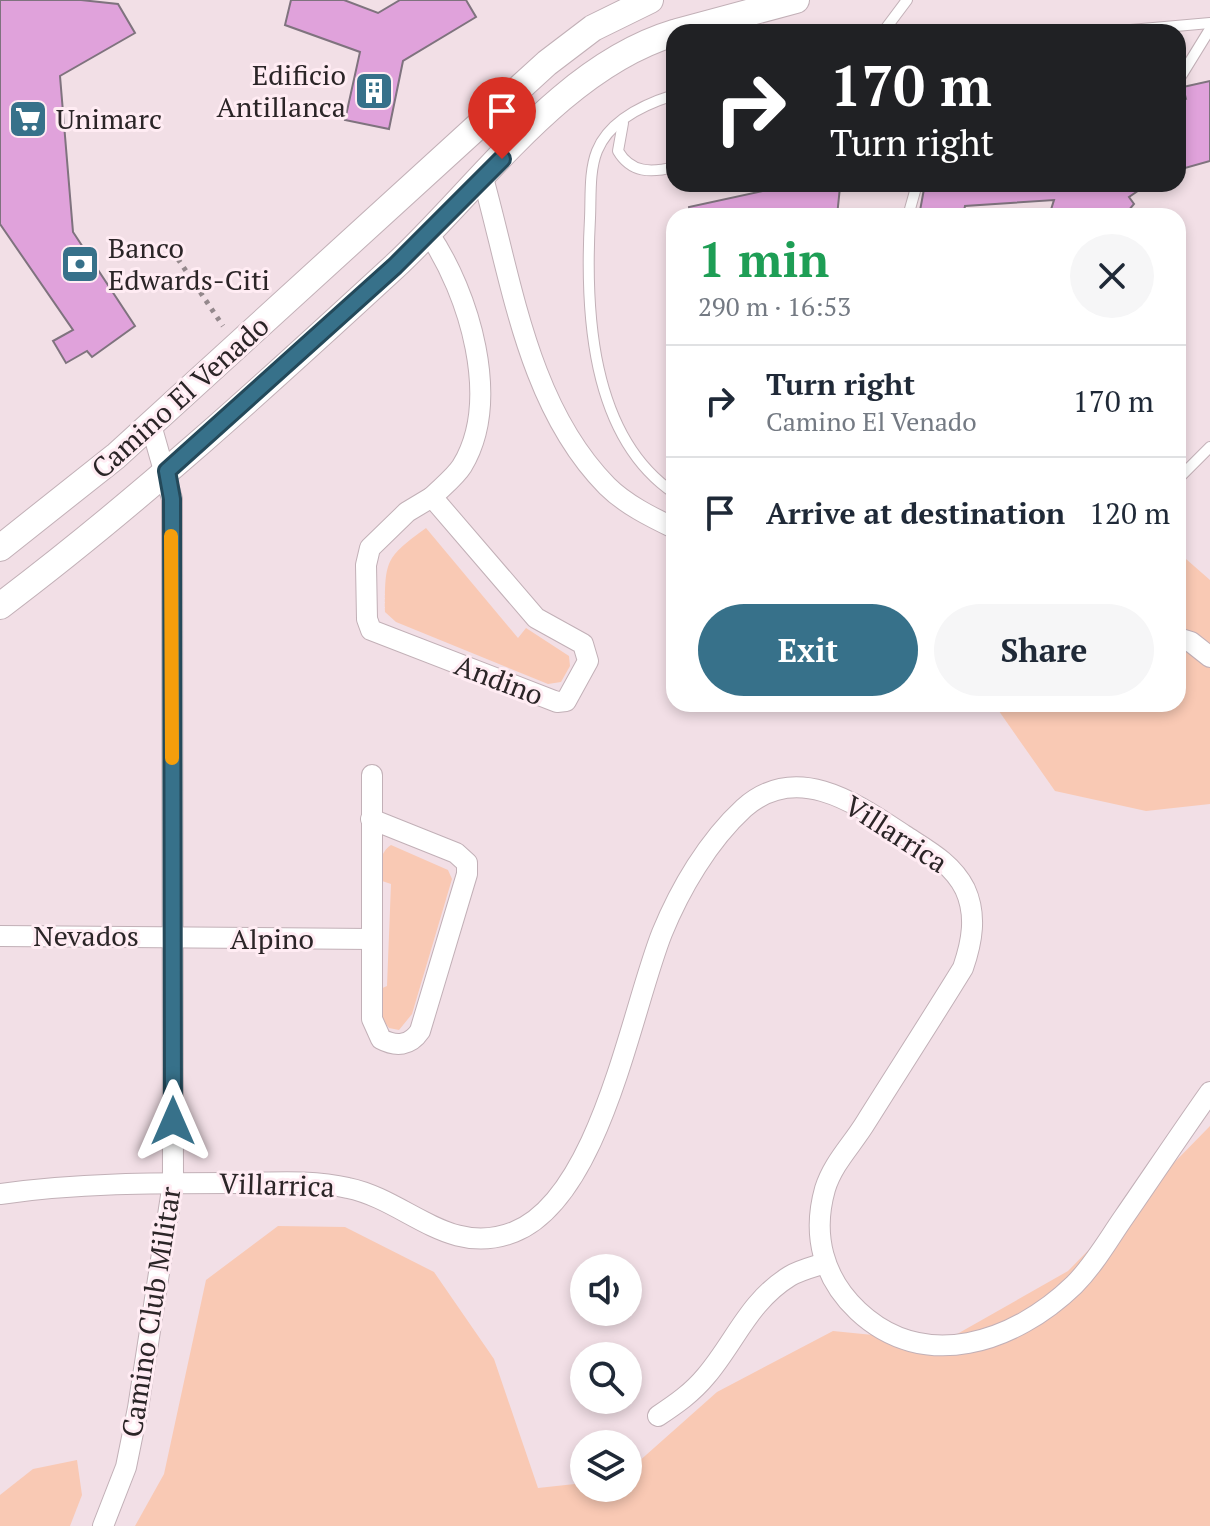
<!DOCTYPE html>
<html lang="en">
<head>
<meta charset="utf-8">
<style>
	:root { --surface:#fff; --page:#f6f6f7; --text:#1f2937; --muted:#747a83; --line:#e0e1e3; --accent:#37718a }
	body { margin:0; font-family:"PT Serif",serif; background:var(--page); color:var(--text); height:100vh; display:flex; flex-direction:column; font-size:30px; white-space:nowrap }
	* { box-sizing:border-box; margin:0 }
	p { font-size:26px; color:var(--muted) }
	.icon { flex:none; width:44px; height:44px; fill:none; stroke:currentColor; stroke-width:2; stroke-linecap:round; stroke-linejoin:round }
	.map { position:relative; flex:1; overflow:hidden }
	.side { position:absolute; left:666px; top:208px; width:520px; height:504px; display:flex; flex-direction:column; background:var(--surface); border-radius:24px; box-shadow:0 4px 12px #0003 }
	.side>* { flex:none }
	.guide { position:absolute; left:666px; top:24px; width:520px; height:168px; border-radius:24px; box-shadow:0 4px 12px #0003; background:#202124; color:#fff; overflow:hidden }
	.tools { position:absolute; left:570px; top:1254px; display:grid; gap:16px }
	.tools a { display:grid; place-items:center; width:72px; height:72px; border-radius:50%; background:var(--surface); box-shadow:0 4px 12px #0003; font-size:40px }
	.pin { position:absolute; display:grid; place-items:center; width:68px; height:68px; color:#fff; margin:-82px -34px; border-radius:50% 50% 50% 0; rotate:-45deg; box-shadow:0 0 8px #0007 }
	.pin .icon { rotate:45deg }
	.me { position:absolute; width:88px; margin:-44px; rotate:0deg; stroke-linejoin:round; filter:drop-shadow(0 0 6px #0008) }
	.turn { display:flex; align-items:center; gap:28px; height:168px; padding:0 32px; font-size:36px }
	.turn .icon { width:104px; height:104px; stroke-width:2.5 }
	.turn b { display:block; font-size:56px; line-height:68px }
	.round { display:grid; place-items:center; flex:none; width:84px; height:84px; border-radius:42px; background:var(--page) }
	.summary { display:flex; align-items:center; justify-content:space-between; height:136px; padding:0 32px }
	h1 { font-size:48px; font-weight:800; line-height:60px; color:#1e9e55 }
	.primary-button { display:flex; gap:16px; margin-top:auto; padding:16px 32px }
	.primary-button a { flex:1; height:92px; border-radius:48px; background:var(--accent); color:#fff; font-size:32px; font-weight:800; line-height:92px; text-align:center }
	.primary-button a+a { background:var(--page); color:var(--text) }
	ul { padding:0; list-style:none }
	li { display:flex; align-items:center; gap:24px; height:112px; padding:0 32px; border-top:2px solid var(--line) }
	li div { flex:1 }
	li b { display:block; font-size:30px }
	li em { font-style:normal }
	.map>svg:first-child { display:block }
	.green { fill:#f9c9b4 }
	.building { fill:#e0a2db; stroke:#7f737e; stroke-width:2 }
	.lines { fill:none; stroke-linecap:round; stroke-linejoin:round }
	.service-casing { stroke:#c2b0b7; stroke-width:12 }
	.minor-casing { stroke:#c2b0b7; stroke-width:22 }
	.tertiary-casing { stroke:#c2b0b7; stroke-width:28 }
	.path { stroke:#94888c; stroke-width:5; stroke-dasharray:4 6; stroke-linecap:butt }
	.service { stroke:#fff; stroke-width:10 }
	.minor { stroke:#fff; stroke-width:20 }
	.tertiary { stroke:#fff; stroke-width:26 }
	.route-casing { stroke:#24495a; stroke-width:20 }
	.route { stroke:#37718a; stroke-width:14 }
	.slow { stroke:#f59e0b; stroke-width:14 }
	.labels { text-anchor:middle; stroke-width:6; stroke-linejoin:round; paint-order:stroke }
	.poi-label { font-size:28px; fill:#2b2527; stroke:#ffecf3; text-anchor:start }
	.street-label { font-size:28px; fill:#2b2527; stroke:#ffecf3 }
</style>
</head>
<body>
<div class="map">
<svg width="1210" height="1526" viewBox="0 0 1210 1526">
	<rect width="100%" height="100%" fill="#f2dfe6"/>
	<g class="green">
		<path d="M 426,528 L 518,638 L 526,628 L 569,656 L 570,666 L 561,682 L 548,684 L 396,622 L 385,612 C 385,560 385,558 426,528 Z"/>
		<path d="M 1178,552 L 1210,580 L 1210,804 L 1146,811 L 1055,791 L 994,704 L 1178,704 Z"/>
		<path d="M 391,845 L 448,870 L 452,879 L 412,1014 L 399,1030 L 389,1028 L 382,1019 L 378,990 L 387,986 L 391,884 L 379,880 C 380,866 379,853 391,845 Z"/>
		<path d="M 1210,1126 L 1210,1526 L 135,1526 L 164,1474 L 206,1280 L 278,1226 L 345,1227 L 434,1272 L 494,1359 L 538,1488 L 584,1483 L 584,1488 L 628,1488 L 628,1471 L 717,1392 L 833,1331 L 943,1342 L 1068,1271 Z"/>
		<path d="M 77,1460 L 82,1495 L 70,1526 L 0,1526 L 0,1495 L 33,1469 Z"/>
	</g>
	<g class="building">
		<path d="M 0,0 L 81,0 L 118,4 L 135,33 L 60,76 L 73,232 L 135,326 L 92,357 L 87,351 L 66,363 L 53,341 L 73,330 L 0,224 Z"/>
		<path d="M 291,0 L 344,0 L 378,13 L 400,0 L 466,0 L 476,17 L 403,61 L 389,129 L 345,120 L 360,52 L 285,25 Z"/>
		<path d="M 1210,81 L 1210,161 L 1178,170 L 1178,102 L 1186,99 L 1183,87 Z"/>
		<path d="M 941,184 L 1148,184 L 1129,197 L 1134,204 L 1124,216 L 1049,216 L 1054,200 L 965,206 L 963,216 L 919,216 L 924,189 L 941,189 Z"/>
		<path d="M 840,187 L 837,216 L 690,216 L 689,207 L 767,190 Z"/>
	</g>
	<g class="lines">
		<defs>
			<g id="service">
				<path d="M 883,32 L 907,0"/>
				<path d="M 1108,32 L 1210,23"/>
				<path d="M 1178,81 L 1210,29"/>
				<path d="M 674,95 C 645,104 609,121 597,151 C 589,171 591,197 590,218 C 585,310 590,436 674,493"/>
				<path d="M 623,123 L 618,151 C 631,173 651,173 674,167"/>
				<path d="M 908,216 L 917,184"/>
				<path d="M 1178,479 L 1210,447"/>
			</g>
			<g id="minor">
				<path d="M 483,178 C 512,282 528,406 607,486 C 625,504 651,517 674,528"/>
				<path d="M 429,234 C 469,293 502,400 462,466 C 455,477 442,487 432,497"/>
				<path d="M 432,497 L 536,618 L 583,644 L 588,661 L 566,701 L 557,702 L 371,630 L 367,619 L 366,565 L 370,548 L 407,512 Z"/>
				<path d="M 1178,638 L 1191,642 L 1210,657"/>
				<path d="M 371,819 L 456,853 L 467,863 L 467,874 L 420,1031 C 410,1046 396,1047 381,1039 L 372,1019 L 372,775"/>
				<path d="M 0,936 L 372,939"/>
				<path d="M 0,1194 C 77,1183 154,1183 232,1183 C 270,1183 310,1179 348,1188 C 407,1200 449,1258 514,1232 C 600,1198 631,1011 662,933 C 680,889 708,841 744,808 C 797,761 857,804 904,835 C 927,850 952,863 965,889 C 977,915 972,942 963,968 C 931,1020 898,1071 866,1122 C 852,1145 833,1163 825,1189 C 812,1235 823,1278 858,1311 C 924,1373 1014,1343 1074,1285 C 1094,1265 1108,1240 1124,1217 C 1153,1175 1181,1133 1210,1092"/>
				<path d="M 658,1416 C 676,1404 692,1393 706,1376 C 735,1342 749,1301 790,1276 C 800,1270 813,1267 825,1263"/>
				<path d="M 103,1526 L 126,1467 L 138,1408 L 173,1183 L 172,499 L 151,425"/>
			</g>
			<g id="tertiary">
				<path d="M 677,32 L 796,0"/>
				<path d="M 0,548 L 116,456 L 547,63 L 593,28 L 650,0"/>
				<path d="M 0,606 C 138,502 267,384 394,267 C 479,188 561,67 674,33"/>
			</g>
		</defs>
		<use href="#service" class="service-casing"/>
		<use href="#minor" class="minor-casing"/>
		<use href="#tertiary" class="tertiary-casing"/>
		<g class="path">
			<path d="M 178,259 L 223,326"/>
			<path d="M 175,285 L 191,278"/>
		</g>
		<use href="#service" class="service"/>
		<use href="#minor" class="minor"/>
		<use href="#tertiary" class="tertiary"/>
	</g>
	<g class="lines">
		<defs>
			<path id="route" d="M 173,1121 L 172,499 L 167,471 L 395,266 L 502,159"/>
		</defs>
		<use href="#route" class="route-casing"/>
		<use href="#route" class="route"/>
		<path class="slow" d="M 171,536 L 172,758"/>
	</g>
	<defs>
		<symbol id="building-square" viewBox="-11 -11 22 22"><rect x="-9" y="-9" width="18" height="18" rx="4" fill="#37718a" stroke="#ffecf3"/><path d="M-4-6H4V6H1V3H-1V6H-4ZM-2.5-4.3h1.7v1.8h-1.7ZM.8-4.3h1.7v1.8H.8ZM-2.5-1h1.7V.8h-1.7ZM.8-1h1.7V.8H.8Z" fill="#fff"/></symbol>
		<symbol id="supermarket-square" viewBox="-11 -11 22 22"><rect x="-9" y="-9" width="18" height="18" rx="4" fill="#37718a" stroke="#ffecf3"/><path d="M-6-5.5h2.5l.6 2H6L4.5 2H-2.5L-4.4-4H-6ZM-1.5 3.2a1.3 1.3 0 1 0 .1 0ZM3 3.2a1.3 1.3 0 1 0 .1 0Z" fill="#fff"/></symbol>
		<symbol id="bank-square" viewBox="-11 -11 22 22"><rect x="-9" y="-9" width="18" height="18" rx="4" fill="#37718a" stroke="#ffecf3"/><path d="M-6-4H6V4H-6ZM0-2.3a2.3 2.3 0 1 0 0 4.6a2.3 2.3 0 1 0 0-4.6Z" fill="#fff"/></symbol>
	</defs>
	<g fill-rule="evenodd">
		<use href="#building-square" x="352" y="69" width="44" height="44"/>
		<use href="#supermarket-square" x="6" y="97" width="44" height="44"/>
		<use href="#bank-square" x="58" y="242" width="44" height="44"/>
	</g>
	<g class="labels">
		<g class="poi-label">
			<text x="346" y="85" text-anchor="end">Edificio<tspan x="346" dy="32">Antillanca</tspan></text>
			<text x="56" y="129">Unimarc</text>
			<text x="108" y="258">Banco<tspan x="108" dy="32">Edwards-Citi</tspan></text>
		</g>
		<g class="street-label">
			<text transform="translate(180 397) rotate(-42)" y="10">Camino El Venado</text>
			<text transform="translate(499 680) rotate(21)" y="10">Andino</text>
			<text transform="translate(896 834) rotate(33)" y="10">Villarrica</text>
			<text x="86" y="946">Nevados</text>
			<text x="272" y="949">Alpino</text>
			<text transform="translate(277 1185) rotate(2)" y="10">Villarrica</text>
			<text transform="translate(151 1312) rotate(-81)" y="10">Camino Club Militar</text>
		</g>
	</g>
</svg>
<div class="tools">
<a><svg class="icon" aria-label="sound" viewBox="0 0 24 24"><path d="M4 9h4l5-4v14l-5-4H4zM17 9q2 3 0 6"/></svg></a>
<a><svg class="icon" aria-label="search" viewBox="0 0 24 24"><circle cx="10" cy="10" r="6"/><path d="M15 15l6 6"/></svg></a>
<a><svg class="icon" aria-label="layers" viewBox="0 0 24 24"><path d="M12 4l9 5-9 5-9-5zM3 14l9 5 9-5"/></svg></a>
</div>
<div class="pin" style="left:502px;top:159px;background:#d93025"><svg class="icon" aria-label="arrive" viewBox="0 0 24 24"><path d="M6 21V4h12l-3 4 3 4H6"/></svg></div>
<svg class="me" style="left:173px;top:1121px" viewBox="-20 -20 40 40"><path d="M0-17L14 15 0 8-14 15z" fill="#37718a" stroke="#fff" stroke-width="4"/></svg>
<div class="guide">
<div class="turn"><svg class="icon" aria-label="right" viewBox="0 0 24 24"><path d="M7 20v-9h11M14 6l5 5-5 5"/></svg><div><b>170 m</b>Turn right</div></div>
</div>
<section class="side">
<div class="summary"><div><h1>1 min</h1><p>290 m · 16:53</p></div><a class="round"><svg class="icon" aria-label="close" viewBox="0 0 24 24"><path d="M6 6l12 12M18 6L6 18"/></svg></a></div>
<ul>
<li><svg class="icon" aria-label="right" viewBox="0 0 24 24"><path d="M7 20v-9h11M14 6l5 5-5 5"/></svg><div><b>Turn right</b><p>Camino El Venado</p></div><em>170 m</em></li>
<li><svg class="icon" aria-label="arrive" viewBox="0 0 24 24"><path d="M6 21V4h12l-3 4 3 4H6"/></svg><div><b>Arrive at destination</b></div><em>120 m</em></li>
</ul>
<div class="primary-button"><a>Exit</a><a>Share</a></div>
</section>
</div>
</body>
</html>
